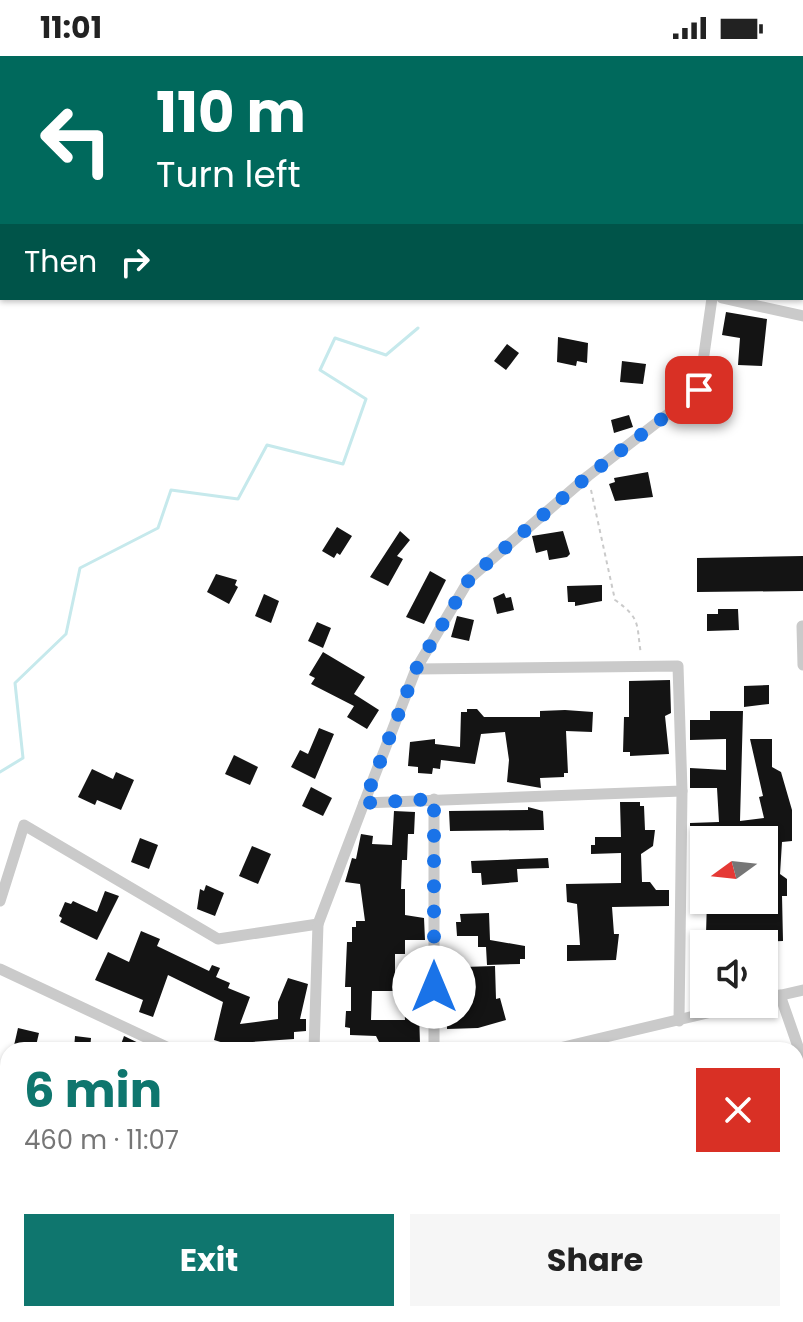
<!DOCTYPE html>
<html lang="en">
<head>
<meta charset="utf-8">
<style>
	:root { --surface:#fff; --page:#f6f6f6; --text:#222; --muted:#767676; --accent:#0f766e }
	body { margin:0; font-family:Poppins,sans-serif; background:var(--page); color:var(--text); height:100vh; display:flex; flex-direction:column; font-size:30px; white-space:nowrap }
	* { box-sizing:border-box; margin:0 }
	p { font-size:26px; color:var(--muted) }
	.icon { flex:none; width:44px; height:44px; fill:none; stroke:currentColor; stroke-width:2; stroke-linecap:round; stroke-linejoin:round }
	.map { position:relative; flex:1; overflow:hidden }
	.details { position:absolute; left:0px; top:986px; width:804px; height:280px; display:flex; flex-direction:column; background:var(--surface); border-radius:24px 24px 0 0; box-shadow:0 2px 6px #0004 }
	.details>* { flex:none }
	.top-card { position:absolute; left:0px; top:0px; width:804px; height:244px; box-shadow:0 2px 6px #0004; background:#00695c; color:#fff; overflow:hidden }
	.needle { width:52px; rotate:255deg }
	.fabs { position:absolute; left:690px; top:770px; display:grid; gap:16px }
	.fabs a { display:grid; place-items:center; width:88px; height:88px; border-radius:0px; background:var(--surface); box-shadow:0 2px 6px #0004; font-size:40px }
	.pin { position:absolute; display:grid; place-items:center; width:68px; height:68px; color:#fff; margin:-34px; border-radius:16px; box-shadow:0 4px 12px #0006 }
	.me { position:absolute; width:88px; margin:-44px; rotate:0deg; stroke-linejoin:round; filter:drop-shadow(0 0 6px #0008) }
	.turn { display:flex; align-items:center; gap:28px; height:168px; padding:0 24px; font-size:36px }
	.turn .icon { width:104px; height:104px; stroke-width:2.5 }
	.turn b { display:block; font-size:56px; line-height:68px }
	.then { display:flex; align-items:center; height:76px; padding:0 24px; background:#0003; gap:16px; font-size:30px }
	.round { display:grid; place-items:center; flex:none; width:84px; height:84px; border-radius:0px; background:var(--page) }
	.overview { display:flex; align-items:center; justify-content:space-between; height:136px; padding:0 24px }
	h1 { font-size:48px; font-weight:700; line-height:60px; color:var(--accent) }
	.primary-button { display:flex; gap:16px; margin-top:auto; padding:16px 24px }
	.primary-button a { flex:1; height:92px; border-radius:0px; background:var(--accent); color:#fff; font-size:32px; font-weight:700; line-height:92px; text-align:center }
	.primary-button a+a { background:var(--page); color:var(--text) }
	.status { display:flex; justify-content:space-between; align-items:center; height:56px; padding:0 40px; background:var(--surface); direction:ltr }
	.status svg { height:22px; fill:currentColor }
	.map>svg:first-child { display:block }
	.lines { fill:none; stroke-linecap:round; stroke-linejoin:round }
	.stream { stroke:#c6e9ec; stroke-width:3 }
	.building { fill:#141414 }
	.path { stroke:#cacaca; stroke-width:2; stroke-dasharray:4 4; stroke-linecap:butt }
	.minor { stroke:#cacaca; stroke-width:11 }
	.route { stroke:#1a73e8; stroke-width:14; stroke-dasharray:0 25.2 }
</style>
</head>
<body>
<div class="status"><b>11:01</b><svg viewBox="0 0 49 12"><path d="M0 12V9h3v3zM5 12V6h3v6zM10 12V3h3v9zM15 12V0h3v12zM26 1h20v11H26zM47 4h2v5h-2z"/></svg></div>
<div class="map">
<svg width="803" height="1266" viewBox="0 0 803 1266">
	<rect width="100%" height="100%" fill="#fff"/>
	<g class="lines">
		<path class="stream" d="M 0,716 L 23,702 L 15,627 L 66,578 L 80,512 L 158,472 L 171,434 L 238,443 L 267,389 L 343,408 L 366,343 L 320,314 L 335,282 L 386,299 L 418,272"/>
	</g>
	<g class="building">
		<path d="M 726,256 L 767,263 L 762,310 L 738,309 L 740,282 L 722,279 Z"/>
		<path d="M 558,281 L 588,287 L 587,307 L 577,305 L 576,310 L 557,306 Z"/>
		<path d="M 507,288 L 519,297 L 506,314 L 494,305 Z"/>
		<path d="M 622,305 L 646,308 L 643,328 L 620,326 Z"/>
		<path d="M 629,359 L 633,371 L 614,377 L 611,364 Z"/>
		<path d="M 648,416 L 653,441 L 615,445 L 609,428 L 615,426 L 614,422 Z"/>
		<path d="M 337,471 L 352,480 L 340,499 L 337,497 L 334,502 L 322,495 Z"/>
		<path d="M 400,475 L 410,484 L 397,500 L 403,503 L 388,530 L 370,521 Z"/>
		<path d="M 563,475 L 570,498 L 567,501 L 549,504 L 547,494 L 536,497 L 532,480 Z"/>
		<path d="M 803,500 L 803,535 L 697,536 L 697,502 Z"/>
		<path d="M 430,515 L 446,524 L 424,568 L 406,561 Z"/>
		<path d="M 216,518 L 237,524 L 235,529 L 238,531 L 229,548 L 207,536 Z"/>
		<path d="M 602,529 L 602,545 L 575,550 L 575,546 L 568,546 L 567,530 Z"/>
		<path d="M 504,537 L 506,542 L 511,541 L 514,554 L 497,558 L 493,542 Z"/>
		<path d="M 264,538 L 279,545 L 271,567 L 255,560 Z"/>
		<path d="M 718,553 L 738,553 L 739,574 L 707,575 L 707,558 L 718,558 Z"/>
		<path d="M 457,560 L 474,564 L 469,585 L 451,581 Z"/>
		<path d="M 317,566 L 331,572 L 323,592 L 308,585 Z"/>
		<path d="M 323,596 L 365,621 L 354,638 L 379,654 L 367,673 L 347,661 L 354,650 L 311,628 L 315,622 L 309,619 Z"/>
		<path d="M 670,624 L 671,657 L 665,660 L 669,698 L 630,700 L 630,696 L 623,696 L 624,661 L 629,661 L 629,625 Z"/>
		<path d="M 769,629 L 769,648 L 744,651 L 744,630 Z"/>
		<path d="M 467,653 L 477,653 L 484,661 L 540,661 L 540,655 L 565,654 L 593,656 L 592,676 L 566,675 L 568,717 L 564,717 L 564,721 L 540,722 L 541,732 L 507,726 L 509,704 L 505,676 L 481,678 L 475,708 L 441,704 L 440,713 L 433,712 L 432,718 L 418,717 L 418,711 L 408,710 L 410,686 L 435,683 L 435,688 L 460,691 L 461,656 L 467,656 Z"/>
		<path d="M 710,655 L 743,655 L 740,765 L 764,762 L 759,741 L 763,740 L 750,683 L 772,683 L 772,711 L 781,716 L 792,754 L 792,785 L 782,786 L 780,818 L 787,823 L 787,840 L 782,840 L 783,885 L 704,888 L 704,928 L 691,928 L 693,878 L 706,878 L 707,844 L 764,845 L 764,784 L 690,780 L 690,767 L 719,766 L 717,732 L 690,732 L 690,712 L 726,714 L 726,683 L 690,684 L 690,664 L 710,664 Z"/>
		<path d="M 319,672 L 334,678 L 315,723 L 291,711 L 300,694 L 308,698 Z"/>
		<path d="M 234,699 L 258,711 L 250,729 L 225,718 Z"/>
		<path d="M 92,713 L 113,723 L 116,716 L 134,724 L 121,754 L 97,744 L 95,749 L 78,741 Z"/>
		<path d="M 311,731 L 332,742 L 323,760 L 302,750 Z"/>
		<path d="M 620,746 L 640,746 L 640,750 L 644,750 L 645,774 L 655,774 L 653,790 L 641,798 L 642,826 L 650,826 L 656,834 L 669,834 L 669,850 L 612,851 L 614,878 L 619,878 L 616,904 L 567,905 L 567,889 L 580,889 L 577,848 L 567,846 L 566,828 L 621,827 L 621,797 L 591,798 L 591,789 L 595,789 L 595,781 L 621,781 Z"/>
		<path d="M 528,751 L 543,755 L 544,774 L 450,775 L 449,755 L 528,754 Z"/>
		<path d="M 394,755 L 415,756 L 414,778 L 408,778 L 407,804 L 402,804 L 401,833 L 405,833 L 405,859 L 424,862 L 425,884 L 405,884 L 405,898 L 395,898 L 395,916 L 399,916 L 403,935 L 372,935 L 371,964 L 405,964 L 404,946 L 424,946 L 424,956 L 419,956 L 420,988 L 401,988 L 402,994 L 383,994 L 376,980 L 350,979 L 350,972 L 345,971 L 346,955 L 351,955 L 351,931 L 345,931 L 347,886 L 352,886 L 352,871 L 356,871 L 356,865 L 365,865 L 360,828 L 345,826 L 352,802 L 356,803 L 361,778 L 373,780 L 372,788 L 392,789 Z"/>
		<path d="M 140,782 L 158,789 L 149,813 L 131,806 Z"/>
		<path d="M 252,790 L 271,798 L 258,828 L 239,820 Z"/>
		<path d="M 548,802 L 549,812 L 517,813 L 518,826 L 482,829 L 481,817 L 472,817 L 471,805 Z"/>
		<path d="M 206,829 L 224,837 L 215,860 L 197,853 L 200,833 L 204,835 Z"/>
		<path d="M 105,835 L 119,840 L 97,884 L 60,866 L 62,862 L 59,860 L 65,846 L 71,848 L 73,845 L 97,856 Z"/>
		<path d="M 489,857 L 490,884 L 525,890 L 525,903 L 520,903 L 520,908 L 487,909 L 486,891 L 478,891 L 478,880 L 457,880 L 456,866 L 461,866 L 460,858 Z"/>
		<path d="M 141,875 L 160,883 L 157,890 L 209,915 L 212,909 L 220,912 L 216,921 L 230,927 L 228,932 L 250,941 L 240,968 L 278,963 L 278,946 L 288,922 L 308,928 L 300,963 L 306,963 L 306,975 L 294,976 L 294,983 L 238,987 L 237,991 L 214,984 L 223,946 L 168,919 L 153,961 L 139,956 L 143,944 L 95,924 L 108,896 L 129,906 Z"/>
		<path d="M 764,894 L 772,894 L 773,928 L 764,930 Z"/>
		<path d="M 495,910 L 496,943 L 500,942 L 506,964 L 478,972 L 447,973 L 447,964 L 455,964 L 455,945 L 465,944 L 464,911 Z"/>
		<path d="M 18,972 L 39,977 L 35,994 L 13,994 Z"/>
		<path d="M 75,980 L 91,982 L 90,994 L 74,994 Z"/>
		<path d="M 124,980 L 153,994 L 119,994 Z"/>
	</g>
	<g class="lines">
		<path class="path" d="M 591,434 L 615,544 C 642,563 636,569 641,598"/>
		<g class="minor">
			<path d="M 722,242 L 803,260"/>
			<path d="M 802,570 L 803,609"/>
			<path d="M 364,747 L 416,613"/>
			<path d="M 0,845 L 24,769 L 218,883 L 318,868 L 364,747 L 682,735 L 678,610 L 416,613 L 470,522 L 588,420 L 699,334 L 712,242"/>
			<path d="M 0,913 L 173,994"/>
			<path d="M 780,939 L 803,1005"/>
			<path d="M 764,943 L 803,934"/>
			<path d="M 679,965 L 682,735"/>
			<path d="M 314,994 L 318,868"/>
			<path d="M 434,994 L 434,743"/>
			<path d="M 551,994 L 745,948"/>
			<path d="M 796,1059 L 803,1057"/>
			<path d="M 0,1082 L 7,1034"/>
			<path d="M 413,1258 L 419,1266"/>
			<path d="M 223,1266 L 225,1258"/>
			<path d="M 274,1266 L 289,1258"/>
			<path d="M 799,1266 L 803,1264"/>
		</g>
	</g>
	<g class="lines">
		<path class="route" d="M 434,931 L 434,743 L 364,747 L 416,613 L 470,522 L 588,420 L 699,334"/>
	</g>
</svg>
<div class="fabs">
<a><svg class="needle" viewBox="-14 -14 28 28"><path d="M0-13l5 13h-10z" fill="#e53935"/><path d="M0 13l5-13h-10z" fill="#767676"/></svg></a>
<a><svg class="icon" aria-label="sound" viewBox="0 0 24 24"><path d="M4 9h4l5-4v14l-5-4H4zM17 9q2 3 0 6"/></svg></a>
</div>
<div class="pin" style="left:699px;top:334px;background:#d93025"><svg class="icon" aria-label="arrive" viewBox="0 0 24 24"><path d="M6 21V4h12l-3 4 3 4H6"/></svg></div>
<svg class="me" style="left:434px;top:931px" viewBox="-20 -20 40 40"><circle r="19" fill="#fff"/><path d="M0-13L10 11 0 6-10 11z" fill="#1a73e8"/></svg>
<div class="top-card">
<div class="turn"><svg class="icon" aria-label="left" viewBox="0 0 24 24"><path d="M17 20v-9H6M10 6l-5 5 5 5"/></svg><div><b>110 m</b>Turn left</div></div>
<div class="then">Then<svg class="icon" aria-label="right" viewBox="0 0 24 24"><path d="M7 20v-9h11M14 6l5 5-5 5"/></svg></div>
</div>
<section class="details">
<div class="overview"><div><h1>6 min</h1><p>460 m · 11:07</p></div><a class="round" style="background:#d93025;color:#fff"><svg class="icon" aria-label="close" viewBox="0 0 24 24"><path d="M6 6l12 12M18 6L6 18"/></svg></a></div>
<div class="primary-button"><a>Exit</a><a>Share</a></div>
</section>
</div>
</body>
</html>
